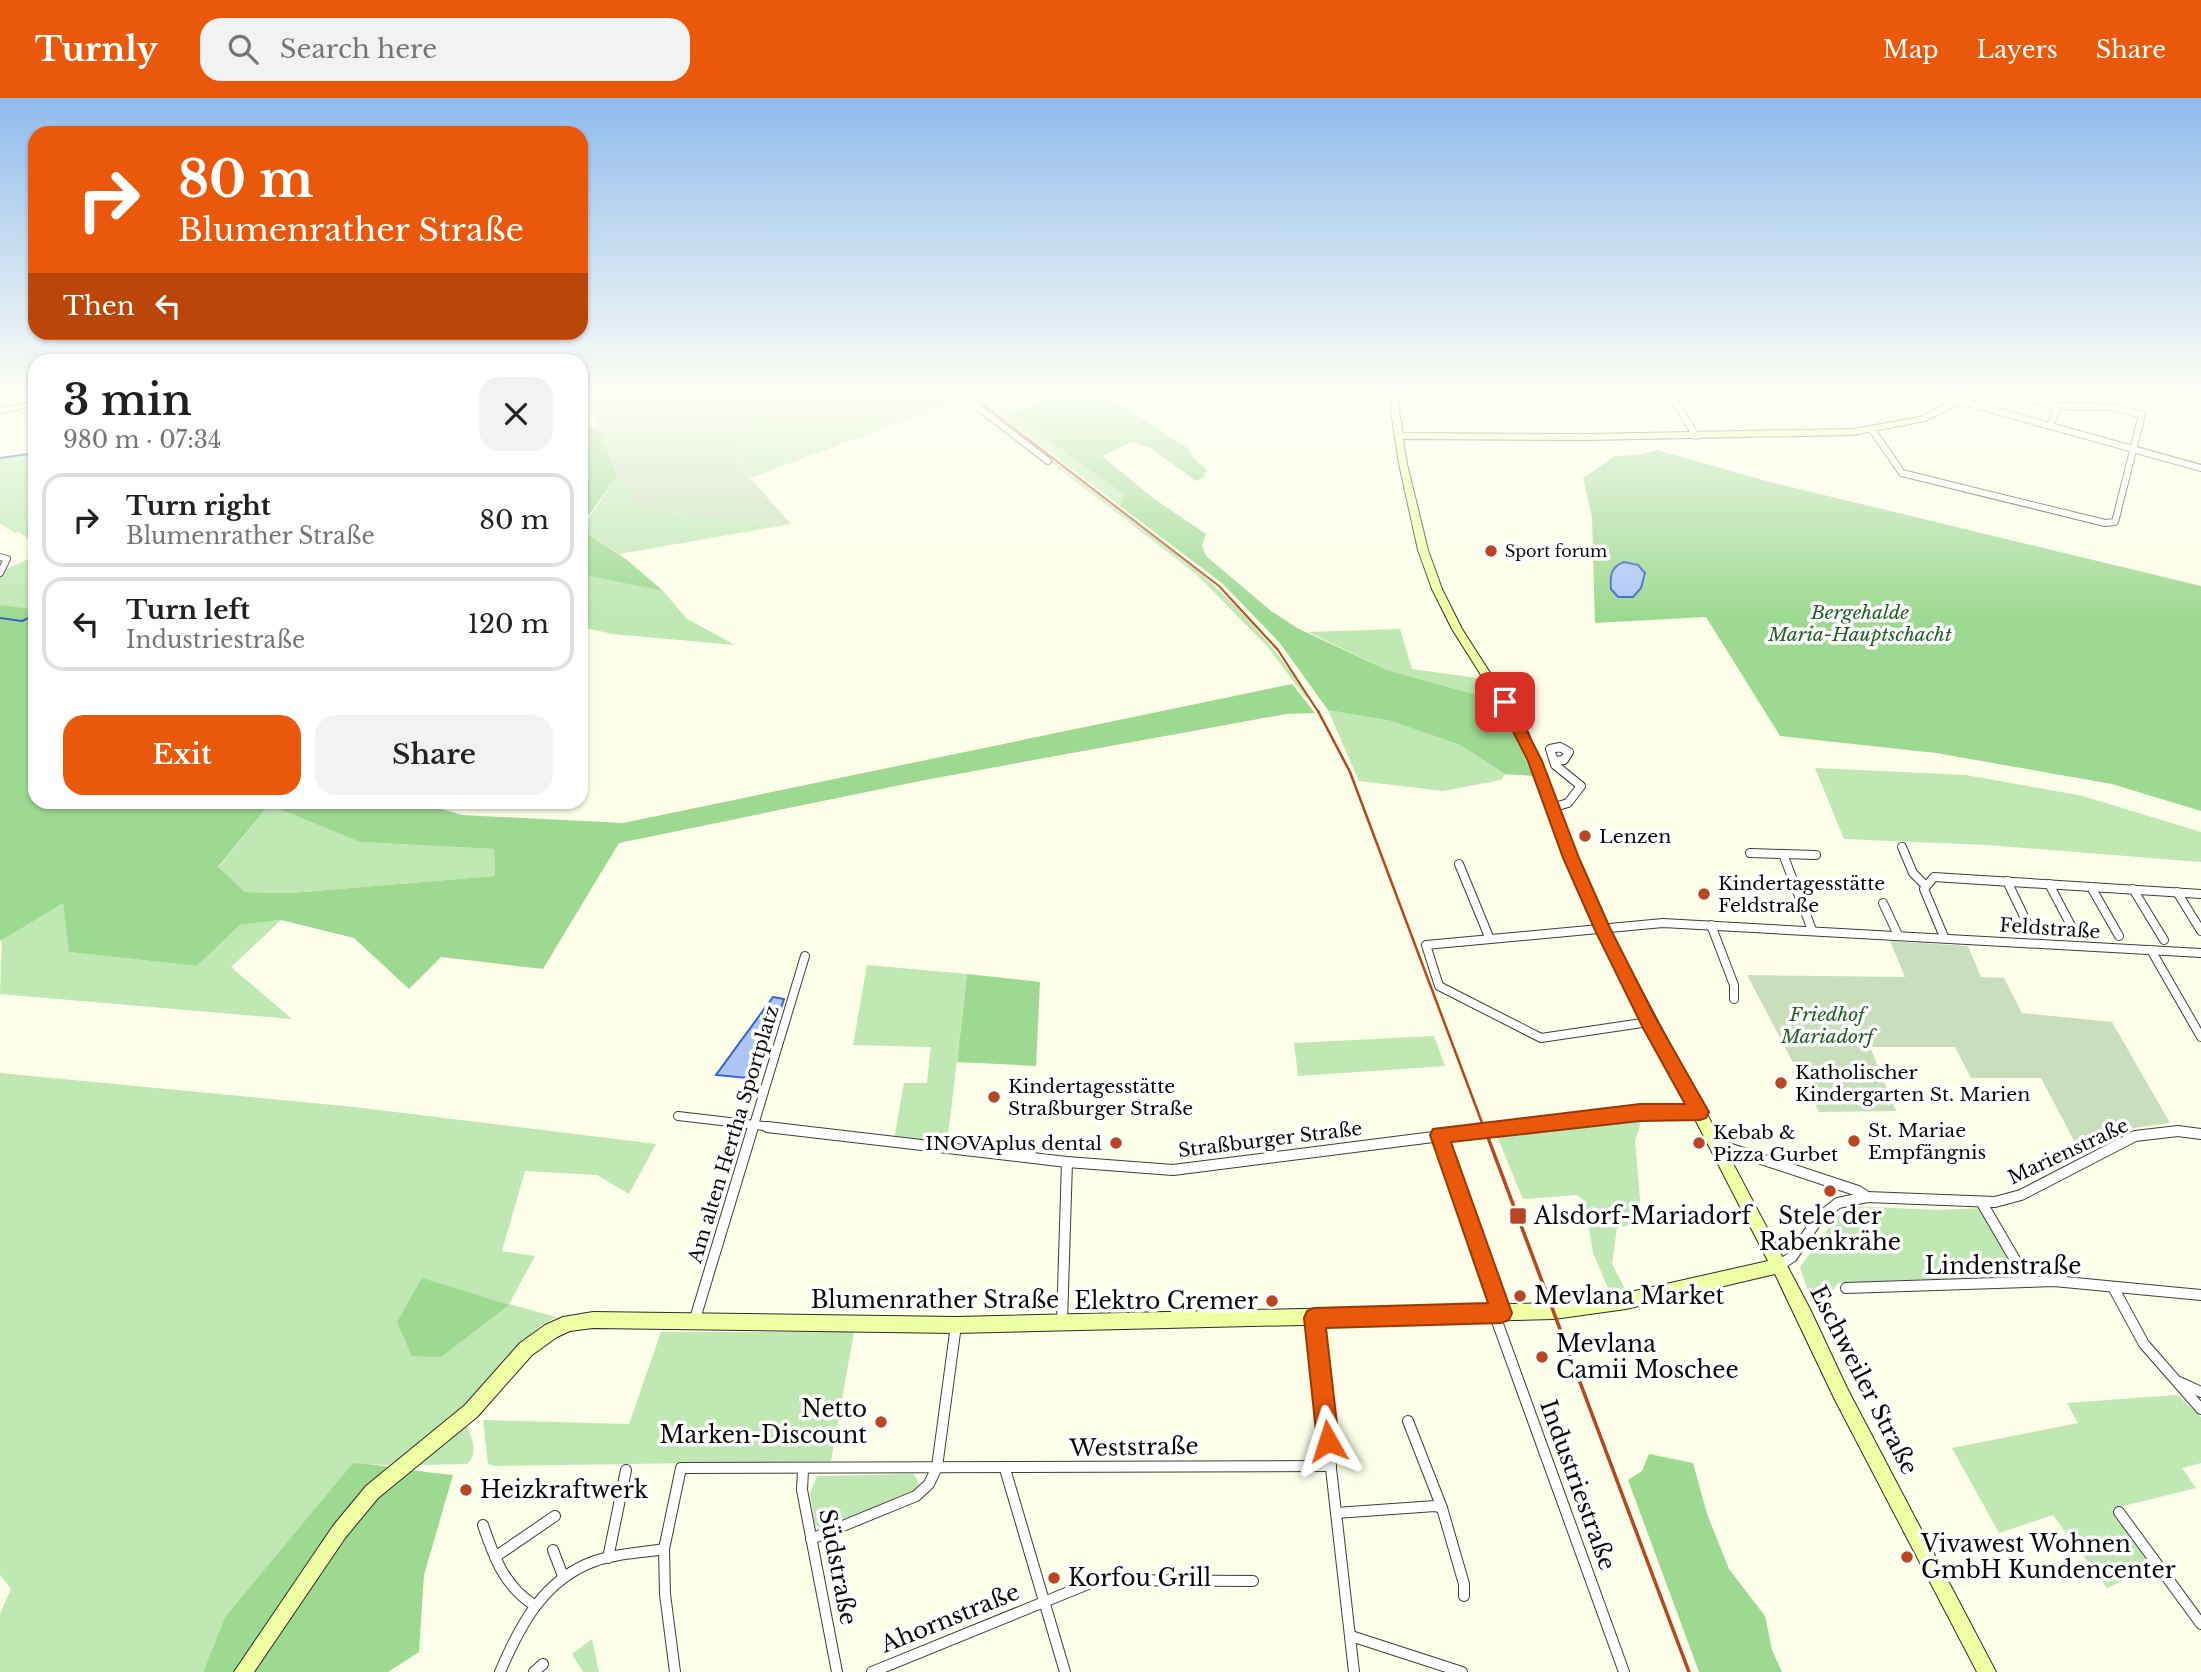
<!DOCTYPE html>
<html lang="en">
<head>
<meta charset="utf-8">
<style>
	:root { --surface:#fff; --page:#f2f2f2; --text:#202124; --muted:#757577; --line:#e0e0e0; --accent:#ea580c }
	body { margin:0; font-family:"Libre Baskerville",serif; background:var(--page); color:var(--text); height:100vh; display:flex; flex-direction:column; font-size:26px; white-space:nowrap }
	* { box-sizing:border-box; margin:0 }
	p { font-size:23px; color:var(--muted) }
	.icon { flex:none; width:38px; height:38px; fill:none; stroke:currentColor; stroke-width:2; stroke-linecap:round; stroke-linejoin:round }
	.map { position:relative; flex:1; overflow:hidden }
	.panel { position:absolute; left:28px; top:256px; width:560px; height:455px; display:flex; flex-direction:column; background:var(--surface); border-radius:21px; box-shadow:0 2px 5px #0004 }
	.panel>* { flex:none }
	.hud { position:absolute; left:28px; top:28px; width:560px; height:214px; border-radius:21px; box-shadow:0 2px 5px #0004; background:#ea580c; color:#fff; overflow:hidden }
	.pin { position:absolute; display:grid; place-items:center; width:60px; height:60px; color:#fff; margin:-30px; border-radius:14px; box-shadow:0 4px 10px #0006 }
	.me { position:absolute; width:77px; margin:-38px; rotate:354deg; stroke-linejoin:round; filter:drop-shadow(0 0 5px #0008) }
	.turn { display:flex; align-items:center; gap:24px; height:147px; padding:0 35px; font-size:32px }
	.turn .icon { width:91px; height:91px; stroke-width:2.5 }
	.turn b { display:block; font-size:49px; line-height:60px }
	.then { display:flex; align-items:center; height:66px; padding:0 35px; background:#0003; gap:14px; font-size:26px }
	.round { display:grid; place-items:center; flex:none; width:74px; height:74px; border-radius:21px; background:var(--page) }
	.head { display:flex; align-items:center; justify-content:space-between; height:119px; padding:0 35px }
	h1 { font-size:42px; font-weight:600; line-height:52px }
	.cta { display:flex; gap:14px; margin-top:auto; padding:14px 35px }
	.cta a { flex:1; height:80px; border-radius:21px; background:var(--accent); color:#fff; font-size:28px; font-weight:600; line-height:80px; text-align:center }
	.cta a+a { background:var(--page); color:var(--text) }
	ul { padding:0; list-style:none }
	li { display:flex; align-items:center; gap:21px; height:94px; margin:0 14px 10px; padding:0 21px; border:4px solid var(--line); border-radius:21px }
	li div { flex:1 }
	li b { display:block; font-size:26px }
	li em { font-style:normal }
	header { display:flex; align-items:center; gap:42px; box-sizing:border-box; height:98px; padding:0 35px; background:var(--accent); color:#fff }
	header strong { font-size:33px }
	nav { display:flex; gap:38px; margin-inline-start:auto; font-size:24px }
	.search { width:490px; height:63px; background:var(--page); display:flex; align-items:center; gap:18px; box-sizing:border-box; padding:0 24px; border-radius:21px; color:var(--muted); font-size:26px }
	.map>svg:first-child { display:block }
	.green { fill:#bfe8b3 }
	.forest { fill:#9ed992; fill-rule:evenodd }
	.cemetery { fill:#c9dfbb }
	.water { fill:#adc6f6; stroke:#3465cd; stroke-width:2 }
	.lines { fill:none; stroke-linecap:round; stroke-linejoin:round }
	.stream { stroke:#3465cd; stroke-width:2 }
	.street-far2-casing { stroke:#3d3d3d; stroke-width:8 }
	.street-far1-casing { stroke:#3d3d3d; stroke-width:10 }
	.street-casing { stroke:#3d3d3d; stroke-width:12 }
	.secondary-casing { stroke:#2c2c2c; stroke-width:2 }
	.street-far2 { stroke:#fff; stroke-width:6 }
	.street-far1 { stroke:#fff; stroke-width:8 }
	.street { stroke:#fff; stroke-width:10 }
	.secondary { fill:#efffa3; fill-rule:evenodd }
	.rail-far2 { stroke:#b94623; stroke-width:2 }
	.rail-far1 { stroke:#b94623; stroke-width:2.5 }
	.rail { stroke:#b94623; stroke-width:3.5 }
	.route { fill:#ea580c; stroke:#983908; stroke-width:2 }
	.poi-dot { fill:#b94623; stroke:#fff; stroke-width:2.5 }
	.labels { text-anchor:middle; stroke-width:7; stroke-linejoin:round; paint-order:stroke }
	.far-poi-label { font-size:16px; fill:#0a0a0a; stroke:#fff; text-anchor:start }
	.park-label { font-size:19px; font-style:italic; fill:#1c6121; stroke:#fff }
	.poi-label { font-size:19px; fill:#0a0a0a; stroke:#fff; text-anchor:start }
	.street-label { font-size:19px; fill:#0a0a0a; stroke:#fff }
	.near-poi-label { font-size:23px; fill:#0a0a0a; stroke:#fff; text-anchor:start }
	.near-street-label { font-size:23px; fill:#0a0a0a; stroke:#fff }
</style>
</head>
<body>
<header>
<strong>Turnly</strong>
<div class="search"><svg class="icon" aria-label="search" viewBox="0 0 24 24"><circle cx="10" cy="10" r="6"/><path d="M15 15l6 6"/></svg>Search here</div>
<nav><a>Map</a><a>Layers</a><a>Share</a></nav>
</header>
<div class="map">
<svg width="2201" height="1574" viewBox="0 0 2201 1574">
	<rect width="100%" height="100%" fill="#fdffe8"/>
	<g class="green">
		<path d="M 761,297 L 968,297 L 1195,470 C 1240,509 1276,551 1309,599 L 1306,600 L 1267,548 L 1196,476 L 967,300 L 750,380 L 738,359 Z"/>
		<path d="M 975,297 L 1016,297 L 996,306 L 1125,396 L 1120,408 Z"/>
		<path d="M 35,355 L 35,445 L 19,434 L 15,435 L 0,425 L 0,359 Z"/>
		<path d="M 617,378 L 641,411 L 791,426 L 619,456 L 581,432 Z"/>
		<path d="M 35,458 L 35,577 L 0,632 L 0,474 Z"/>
		<path d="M 583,475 L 663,493 L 687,521 L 735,547 L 613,536 L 581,529 Z"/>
		<path d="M 1400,531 L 1412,571 L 1484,581 L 1499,603 L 1387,572 L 1308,534 Z"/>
		<path d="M 1328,612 L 1391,623 L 1460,647 L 1505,676 L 1501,682 L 1443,693 L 1359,683 Z"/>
		<path d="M 1815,670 L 1966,677 L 2083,698 L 2201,734 L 2201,764 L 1988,747 L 1844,741 Z"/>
		<path d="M 269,707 L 360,744 L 494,751 L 495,778 L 291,795 L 245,794 L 218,770 Z"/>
		<path d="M 63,804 L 70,854 L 197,868 L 240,827 L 281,822 L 231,869 L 292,921 L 0,896 L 2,841 Z"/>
		<path d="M 867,867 L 967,876 L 947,1047 L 894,1042 L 904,985 L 927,985 L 931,949 L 853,947 Z"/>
		<path d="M 1434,938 L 1445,968 L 1298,978 L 1294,945 Z"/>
		<path d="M 0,975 L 354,1009 L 656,1046 L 629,1096 L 597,1077 L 525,1073 L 502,1153 L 535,1158 L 509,1206 L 556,1219 L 540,1228 L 516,1249 L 470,1304 L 432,1337 L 390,1367 L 353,1366 L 225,1519 L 203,1574 L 0,1574 L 0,1516 L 11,1491 L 0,1477 Z"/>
		<path d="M 1642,1021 L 1635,1043 L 1642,1124 L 1617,1130 L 1612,1166 L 1626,1193 L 1611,1197 L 1593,1155 L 1585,1103 L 1577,1097 L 1523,1101 L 1496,1036 Z"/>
		<path d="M 1853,1108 L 1937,1112 L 1982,1110 L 2022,1177 L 1838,1185 L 1831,1195 L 1809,1196 L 1800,1169 L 1836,1120 Z"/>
		<path d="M 661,1234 L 854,1234 L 831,1363 L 494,1368 L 488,1366 L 483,1322 L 629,1326 Z"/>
		<path d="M 2177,1297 L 2201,1319 L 2201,1365 L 2182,1370 L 2196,1390 L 2111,1411 L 2152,1470 L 2107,1490 L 2053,1417 L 1999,1435 L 1952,1350 L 2078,1325 L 2067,1305 Z"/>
		<path d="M 466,1328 C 473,1339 478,1357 467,1366 L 418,1367 Z"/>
		<path d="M 914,1376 L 919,1386 L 914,1396 L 820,1429 L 815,1427 L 810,1395 L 817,1378 Z"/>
		<path d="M 592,1541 L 599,1574 L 583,1574 L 572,1556 Z"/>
	</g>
	<g class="forest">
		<path d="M 1057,297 L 1107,297 L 1189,351 L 1192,359 L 1207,372 L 1203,380 L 1196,383 L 1151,350 L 1132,344 L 1102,358 L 1153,400 L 1206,436 L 1202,447 L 1206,458 L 1271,513 L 1297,530 L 1387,572 L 1499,603 L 1533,678 L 1505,676 L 1460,647 L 1391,623 L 1328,612 L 1279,544 L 1222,485 L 1120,408 L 1124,396 L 1010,316 Z"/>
		<path d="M 599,330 L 617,378 L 581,428 L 581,332 Z"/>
		<path d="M 1657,352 L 1770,384 L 2201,488 L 2201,713 L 2112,686 L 1936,655 L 1780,638 L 1706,519 L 1595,525 L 1592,419 L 1583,380 L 1615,358 L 1638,357 Z"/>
		<path d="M 581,432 L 626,461 L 663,493 L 581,476 Z"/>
		<path d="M 35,506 L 35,704 L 417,704 L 462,717 L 623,725 L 1292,586 L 1315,615 L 1286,616 L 925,682 L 619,745 L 543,871 L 441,859 L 409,891 L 354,840 L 281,822 L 240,827 L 197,868 L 69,854 L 63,805 L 0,843 L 0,507 L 30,511 ZM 269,707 L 360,744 L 494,751 L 495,778 L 291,795 L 245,794 L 218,769 Z"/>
		<path d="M 967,876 L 1040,884 L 1036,968 L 957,964 Z"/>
		<path d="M 422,1180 L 509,1207 L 441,1259 L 412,1258 L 397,1224 Z"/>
		<path d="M 1649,1356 L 1693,1365 L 1707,1416 L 1729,1471 L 1765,1518 L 1772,1552 L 1782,1574 L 1699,1574 L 1628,1382 L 1642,1373 Z"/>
		<path d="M 353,1365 C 387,1367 419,1374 453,1377 L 424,1477 L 419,1554 L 388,1574 L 203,1574 L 225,1519 Z"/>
	</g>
	<g class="cemetery">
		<path d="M 600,297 L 761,297 L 738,359 L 750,380 L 791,426 L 641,411 L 617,378 L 587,301 Z"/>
		<path d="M 1890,843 L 1968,848 L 1981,879 L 2004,880 L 2022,915 L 2112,924 L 2170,1025 L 2134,1030 L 2082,1058 L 2041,980 L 1971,980 L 1955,949 L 1870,949 L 1896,1013 L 1819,1014 L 1747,877 L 1905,879 Z"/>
	</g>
	<g class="water">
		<path d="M 1624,464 L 1638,467 L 1645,475 L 1641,490 L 1633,499 L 1618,499 L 1611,491 C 1610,479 1610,469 1624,464 Z"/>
		<path d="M 773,899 L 784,901 L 758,981 L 716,977 Z"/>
	</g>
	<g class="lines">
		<g class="stream">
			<path d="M 0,360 L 35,355"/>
			<path d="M 0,520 L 22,523 L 35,517"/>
		</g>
		<defs>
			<g id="street-far2">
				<path d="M 962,297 L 1048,363"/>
				<path d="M 1671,297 L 1696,338"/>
				<path d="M 1939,297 L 2201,370"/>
				<path d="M 2017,297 L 2058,309"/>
				<path d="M 1873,333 L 1902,375 L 2105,425 L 2115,424 L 2142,317 L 2113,309 L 2063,308 L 2057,310 L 2050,328"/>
				<path d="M 0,459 L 7,461 L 0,475"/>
			</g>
			<g id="street-far1">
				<path d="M 1551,710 L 1568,705 L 1581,688 L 1555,667 L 1550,651 L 1560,649 L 1569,654 L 1564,662 L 1554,663"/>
				<path d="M 1902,749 L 1913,775 L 1925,787"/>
				<path d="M 1750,755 L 1783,756"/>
				<path d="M 1459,766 L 1489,839"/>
				<path d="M 2007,783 L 2031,833"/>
				<path d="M 2049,786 L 2075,835"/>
				<path d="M 2091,789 L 2119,838"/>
				<path d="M 2133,791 L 2164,842"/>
				<path d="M 2177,794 L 2201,833"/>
				<path d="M 1883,805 L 1898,837"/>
				<path d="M 1711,827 L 1734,887 L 1734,901"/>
				<path d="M 1812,832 L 1783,756 L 1816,757"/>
				<path d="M 1944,839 L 1924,791 L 1934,779 L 2201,796"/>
				<path d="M 2151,852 L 2201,939"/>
				<path d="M 1649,924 L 1541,940 L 1439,888 L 1426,847 L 1663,825 L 2201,855"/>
				<path d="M 678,1018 L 782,1030"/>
				<path d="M 753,1030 L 805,858"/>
				<path d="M 1496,1030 L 1640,1015 L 1700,1014"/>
			</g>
			<g id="street">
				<path d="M 767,1029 L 1067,1064 L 1173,1072 L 1512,1029"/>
				<path d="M 1440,1037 L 1501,1215"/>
				<path d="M 1716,1046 L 1858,1093 L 1867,1099"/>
				<path d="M 1982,1105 L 2028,1184"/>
				<path d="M 1778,1168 L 1792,1159 L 1818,1121 L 1838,1105 L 1867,1099 L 1995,1104 L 2021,1097 L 2135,1038 L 2178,1033 L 2201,1036"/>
				<path d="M 2113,1189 L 2144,1246 L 2201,1311"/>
				<path d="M 1846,1190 L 2054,1183 L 2201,1197"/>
				<path d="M 1494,1215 L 1624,1574"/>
				<path d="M 1314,1220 L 1354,1574"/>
				<path d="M 694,1224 L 753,1029"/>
				<path d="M 1062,1224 L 1067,1064"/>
				<path d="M 2179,1284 L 2201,1294"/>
				<path d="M 1408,1323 L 1442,1410"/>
				<path d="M 1005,1371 L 1065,1574"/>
				<path d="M 803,1372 L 802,1392 L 837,1574"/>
				<path d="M 2119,1414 L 2201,1526"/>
				<path d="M 1336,1415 L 1435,1408 L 1442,1410 L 1464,1486 L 1464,1498"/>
				<path d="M 483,1427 C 494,1459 504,1488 534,1507"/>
				<path d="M 811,1441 L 916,1398 L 929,1386 L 937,1369 L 956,1227"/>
				<path d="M 553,1452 L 563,1478"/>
				<path d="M 495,1459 L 555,1418"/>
				<path d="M 608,1460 L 626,1372"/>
				<path d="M 1351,1538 L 1462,1574"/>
				<path d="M 500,1574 C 520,1527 544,1481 595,1463 C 617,1455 641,1455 664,1451"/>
				<path d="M 534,1574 L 543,1566"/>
				<path d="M 675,1574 L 665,1496 L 664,1451 L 681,1370 L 1331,1368"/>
				<path d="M 872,1574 L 1098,1482 L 1253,1483"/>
			</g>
			<g id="secondary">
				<path d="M 1392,297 L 1400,297 L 1399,313 L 1403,335 L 1587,336 L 1853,331 L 1920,319 L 1946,306 L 1957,297 L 1967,297 L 1952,310 L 1925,323 L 1853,337 L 1587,342 L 1403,341 L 1407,366 L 1428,452 L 1442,491 L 1462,531 L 1528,634 L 1582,773 L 1608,829 L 1810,1211 L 1847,1290 L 1996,1574 L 1977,1574 L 1835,1302 L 1775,1176 L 1626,1211 L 1554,1221 L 956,1235 L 593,1230 L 570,1233 L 557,1239 L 532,1257 L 477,1319 L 378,1400 L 345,1440 L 254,1574 L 234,1574 L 333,1428 L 366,1388 L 465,1307 L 520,1245 L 545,1227 L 563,1219 L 593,1214 L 956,1219 L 1554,1205 L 1626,1195 L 1768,1163 L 1596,829 L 1570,773 L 1517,634 L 1452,531 L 1432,491 L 1418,452 L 1399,366 L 1391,313 Z"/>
				<path d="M 2188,297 L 2201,297 L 2201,302 L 2189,299 Z"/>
				<path d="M 35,303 L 35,307 L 0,316 L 0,310 Z"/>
			</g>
		</defs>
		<use href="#street-far2" class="street-far2-casing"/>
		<use href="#street-far1" class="street-far1-casing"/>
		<use href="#street" class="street-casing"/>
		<use href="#secondary" class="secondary-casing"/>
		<use href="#street-far2" class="street-far2"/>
		<use href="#street-far1" class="street-far1"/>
		<use href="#street" class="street"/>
		<use href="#secondary" class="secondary"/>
		<path class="rail-far2" d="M 971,297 L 1219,488 L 1278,552 L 1319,615"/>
		<path class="rail-far1" d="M 1318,613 L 1350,674 L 1484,1030"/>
		<path class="rail" d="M 1484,1029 L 1689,1574"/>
	</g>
	<linearGradient id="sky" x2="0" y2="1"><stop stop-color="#90bbee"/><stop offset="0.57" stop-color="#fefff5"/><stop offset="1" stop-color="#fefff5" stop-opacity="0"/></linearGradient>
	<rect width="2201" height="518" fill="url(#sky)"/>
	<path class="route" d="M 1505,599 L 1512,604 L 1542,663 L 1579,760 L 1610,830 L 1655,919 L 1709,1014 L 1706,1020 L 1700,1022 L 1640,1023 L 1451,1044 L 1512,1215 L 1509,1222 L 1501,1225 L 1326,1230 L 1339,1343 L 1336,1351 L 1328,1354 L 1320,1351 L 1317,1343 L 1304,1220 L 1307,1213 L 1314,1210 L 1488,1205 L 1430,1037 L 1433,1031 L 1640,1006 L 1685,1006 L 1643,930 L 1594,830 L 1563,760 L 1528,663 L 1498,604 Z"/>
	<g class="poi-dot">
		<circle cx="1491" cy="453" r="7"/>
		<circle cx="1585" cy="738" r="7"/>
		<circle cx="1704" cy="796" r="7"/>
		<circle cx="1781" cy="985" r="7"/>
		<circle cx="994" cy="999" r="7"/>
		<circle cx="1854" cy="1043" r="7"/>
		<circle cx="1116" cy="1045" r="7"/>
		<circle cx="1699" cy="1045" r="7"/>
		<circle cx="1830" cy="1093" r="7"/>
		<rect x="1509" y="1109" width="18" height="18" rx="3.5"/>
		<circle cx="1520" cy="1198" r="7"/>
		<circle cx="1272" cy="1203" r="7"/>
		<circle cx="1542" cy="1259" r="7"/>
		<circle cx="881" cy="1324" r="7"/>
		<circle cx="466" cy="1392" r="7"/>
		<circle cx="1907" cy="1459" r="7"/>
		<circle cx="1054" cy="1480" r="7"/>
	</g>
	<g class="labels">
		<g class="far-poi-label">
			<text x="1505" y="459">Sport forum</text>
		</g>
		<g class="park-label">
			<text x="1860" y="521">Bergehalde<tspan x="1860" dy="22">Maria-Hauptschacht</tspan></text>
			<text x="1827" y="923">Friedhof<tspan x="1827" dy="22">Mariadorf</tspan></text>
		</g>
		<g class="poi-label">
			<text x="1599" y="745">Lenzen</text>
			<text x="1718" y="792">Kindertagesstätte<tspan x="1718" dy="22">Feldstraße</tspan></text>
			<text x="1795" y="981">Katholischer<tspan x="1795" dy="22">Kindergarten St. Marien</tspan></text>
			<text x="1008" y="995">Kindertagesstätte<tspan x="1008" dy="22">Straßburger Straße</tspan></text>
			<text x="1868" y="1039">St. Mariae<tspan x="1868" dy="22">Empfängnis</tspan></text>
			<text x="1713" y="1041">Kebab &amp;<tspan x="1713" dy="22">Pizza Gurbet</tspan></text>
			<text x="1102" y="1052" text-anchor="end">INOVAplus dental</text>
		</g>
		<g class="street-label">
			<text transform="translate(2050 830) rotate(4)" y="7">Feldstraße</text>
			<text transform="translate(733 1036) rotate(-73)" y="7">Am alten Hertha Sportplatz</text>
			<text transform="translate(1270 1041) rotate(-7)" y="7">Straßburger Straße</text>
			<text transform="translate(2068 1053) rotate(-25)" y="7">Marienstraße</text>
		</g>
		<g class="near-poi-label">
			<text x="1534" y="1126">Alsdorf-Mariadorf</text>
			<text x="1830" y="1126" text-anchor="middle">Stele der<tspan x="1830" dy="26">Rabenkrähe</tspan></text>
			<text x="1534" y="1206">Mevlana Market</text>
			<text x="1258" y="1211" text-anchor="end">Elektro Cremer</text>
			<text x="1556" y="1254">Mevlana<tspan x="1556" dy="26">Camii Moschee</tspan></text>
			<text x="867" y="1319" text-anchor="end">Netto<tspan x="867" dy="26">Marken-Discount</tspan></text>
			<text x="480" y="1400">Heizkraftwerk</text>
			<text x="1921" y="1454">Vivawest Wohnen<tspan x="1921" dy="26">GmbH Kundencenter</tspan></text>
			<text x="1068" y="1488">Korfou Grill</text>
		</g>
		<g class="near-street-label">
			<text x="2003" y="1176">Lindenstraße</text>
			<text x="935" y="1210">Blumenrather Straße</text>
			<text transform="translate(1864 1282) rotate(63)" y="8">Eschweiler Straße</text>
			<text transform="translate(1134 1349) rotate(-1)" y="8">Weststraße</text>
			<text transform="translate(1578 1387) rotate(70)" y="8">Industriestraße</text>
			<text transform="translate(838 1469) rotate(79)" y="8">Südstraße</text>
			<text transform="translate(950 1520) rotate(-22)" y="8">Ahornstraße</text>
		</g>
	</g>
</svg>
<div class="pin" style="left:1505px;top:604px;background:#d93025"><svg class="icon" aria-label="arrive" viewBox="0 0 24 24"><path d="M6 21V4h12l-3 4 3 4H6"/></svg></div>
<svg class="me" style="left:1328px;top:1343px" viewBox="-20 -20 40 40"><path d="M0-17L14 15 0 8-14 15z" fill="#ea580c" stroke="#fff" stroke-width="4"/></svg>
<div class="hud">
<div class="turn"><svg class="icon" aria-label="right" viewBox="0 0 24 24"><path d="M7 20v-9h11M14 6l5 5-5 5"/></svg><div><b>80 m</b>Blumenrather Straße</div></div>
<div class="then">Then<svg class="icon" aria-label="left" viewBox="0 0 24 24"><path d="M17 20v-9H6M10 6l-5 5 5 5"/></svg></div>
</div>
<section class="panel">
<div class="head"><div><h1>3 min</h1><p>980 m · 07:34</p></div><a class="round"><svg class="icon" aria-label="close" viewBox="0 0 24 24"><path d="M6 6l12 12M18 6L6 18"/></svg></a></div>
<ul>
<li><svg class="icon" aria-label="right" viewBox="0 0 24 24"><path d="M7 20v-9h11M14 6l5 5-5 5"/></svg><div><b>Turn right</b><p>Blumenrather Straße</p></div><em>80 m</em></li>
<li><svg class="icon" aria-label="left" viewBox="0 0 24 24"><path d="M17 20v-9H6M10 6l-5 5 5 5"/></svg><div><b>Turn left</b><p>Industriestraße</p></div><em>120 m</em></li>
</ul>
<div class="cta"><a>Exit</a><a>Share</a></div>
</section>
</div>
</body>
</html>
